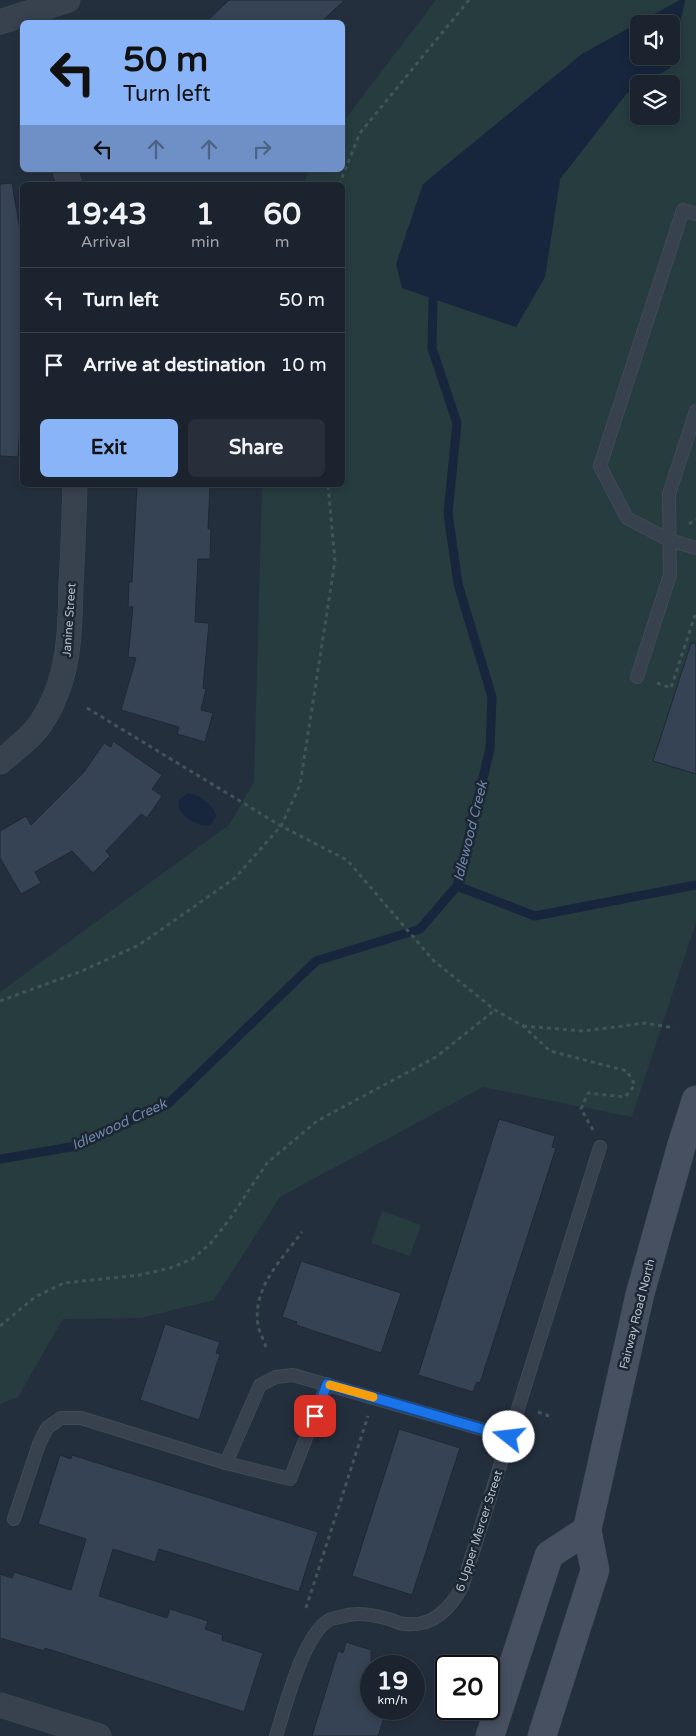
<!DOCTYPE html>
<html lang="en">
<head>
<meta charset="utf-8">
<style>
	:root { --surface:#1b232e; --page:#282f3a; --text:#f1f3f6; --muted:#a0a4aa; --line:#39404a; --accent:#8ab4f8 }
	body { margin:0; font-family:"Varela Round",sans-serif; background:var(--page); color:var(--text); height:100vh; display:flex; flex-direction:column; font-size:19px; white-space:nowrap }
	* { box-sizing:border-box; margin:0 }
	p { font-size:16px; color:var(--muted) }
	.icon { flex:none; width:28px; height:28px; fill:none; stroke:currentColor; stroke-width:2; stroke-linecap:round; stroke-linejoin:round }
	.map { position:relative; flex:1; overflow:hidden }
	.panel { position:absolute; left:20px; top:182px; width:325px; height:305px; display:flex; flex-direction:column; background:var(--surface); border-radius:8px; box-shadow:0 2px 8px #0003,0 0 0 1px var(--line) }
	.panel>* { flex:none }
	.top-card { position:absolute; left:20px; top:20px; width:325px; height:152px; border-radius:8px; box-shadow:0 2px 8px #0003,0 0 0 1px var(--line); background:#8ab4f8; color:#111; overflow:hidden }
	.tools { position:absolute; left:630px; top:15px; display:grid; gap:10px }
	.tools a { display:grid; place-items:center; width:50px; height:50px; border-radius:8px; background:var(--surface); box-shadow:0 2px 8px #0003,0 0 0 1px var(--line); font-size:25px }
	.speed { position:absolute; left:360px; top:1655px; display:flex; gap:10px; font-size:25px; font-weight:700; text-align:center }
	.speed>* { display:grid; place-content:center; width:65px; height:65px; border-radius:50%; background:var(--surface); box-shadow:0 2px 8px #0003,0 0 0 1px var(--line); line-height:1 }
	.speed small { font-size:12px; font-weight:400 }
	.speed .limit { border:2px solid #111; border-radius:8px; background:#fff; color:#111 }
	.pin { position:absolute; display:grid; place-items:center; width:42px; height:42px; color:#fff; margin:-21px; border-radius:10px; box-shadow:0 2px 8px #0006 }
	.me { position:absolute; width:55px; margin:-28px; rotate:286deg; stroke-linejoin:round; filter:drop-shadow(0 0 4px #0008) }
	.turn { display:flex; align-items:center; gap:18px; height:105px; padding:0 20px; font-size:22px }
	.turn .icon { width:65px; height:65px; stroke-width:2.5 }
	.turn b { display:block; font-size:35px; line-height:42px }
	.lanes { display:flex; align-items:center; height:48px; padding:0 20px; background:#0003; justify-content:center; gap:25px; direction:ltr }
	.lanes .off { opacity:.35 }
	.eta { display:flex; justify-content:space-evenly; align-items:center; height:85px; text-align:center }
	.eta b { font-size:30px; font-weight:700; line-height:35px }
	.action { display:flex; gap:10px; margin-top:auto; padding:10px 20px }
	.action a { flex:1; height:58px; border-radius:8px; background:var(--accent); color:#111; font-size:20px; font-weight:700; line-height:58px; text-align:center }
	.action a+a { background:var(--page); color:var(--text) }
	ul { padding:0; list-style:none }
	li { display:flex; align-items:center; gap:15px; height:65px; padding:0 20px; border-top:1px solid var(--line) }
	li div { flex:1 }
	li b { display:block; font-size:19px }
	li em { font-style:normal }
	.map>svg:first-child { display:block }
	.green { fill:#263c3f }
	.water { fill:#17263c; fill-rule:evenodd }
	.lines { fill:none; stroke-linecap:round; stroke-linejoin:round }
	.stream { stroke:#17263c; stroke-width:9 }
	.building { fill:#364354; stroke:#1f2835 }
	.lane-casing { stroke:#414a57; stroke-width:14 }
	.street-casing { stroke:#414a57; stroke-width:25 }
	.secondary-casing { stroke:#414a57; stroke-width:29 }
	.path { stroke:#3f5557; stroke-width:3; stroke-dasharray:4 4; stroke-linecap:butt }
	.lane { stroke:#38414e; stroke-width:12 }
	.street { stroke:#38414e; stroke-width:24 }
	.secondary { stroke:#465061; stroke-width:28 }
	.route-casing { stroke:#114b97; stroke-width:12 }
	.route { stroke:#1a73e8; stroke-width:9 }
	.slow { stroke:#f59e0b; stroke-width:9 }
	.labels { text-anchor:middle; stroke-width:5; stroke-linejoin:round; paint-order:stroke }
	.street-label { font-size:12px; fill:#b4bcc9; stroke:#1d2633 }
	.water-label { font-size:14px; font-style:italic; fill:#6d86a8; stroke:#1d2633 }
</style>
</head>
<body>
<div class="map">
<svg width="696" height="1736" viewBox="0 0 696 1736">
	<rect width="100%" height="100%" fill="#242f3e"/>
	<g class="green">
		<path d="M 436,0 L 680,0 L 582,54 L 402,288 L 516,327 L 545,277 L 560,179 L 627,93 L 639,86 L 639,116 L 671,116 L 671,84 L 643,84 L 670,68 L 685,0 L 696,0 L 696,922 L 632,1117 L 483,1087 L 280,1197 L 214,1300 L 141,1318 L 63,1319 L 18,1397 L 0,1404 L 0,992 L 229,825 L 254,782 L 262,485 L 342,485 L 342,185 L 302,185 L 310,170 L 342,170 L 343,122 Z"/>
		<path d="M 382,1211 L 421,1225 L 410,1256 L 371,1243 Z"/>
	</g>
	<g class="water">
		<path d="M 680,0 L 685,0 L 670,68 L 643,84 L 639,84 L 639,86 L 627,93 L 560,179 L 545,277 L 516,327 L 402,288 L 396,264 L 423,184 L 582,54 ZM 639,24 L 671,24 L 671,56 L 639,56 Z"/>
		<path d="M 188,793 C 200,795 213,804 216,816 L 211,825 C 202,828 186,819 181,812 C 178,809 179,804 179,800 Z"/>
	</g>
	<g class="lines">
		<g class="stream">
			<path d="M 457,886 L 535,916 L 696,885"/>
			<path d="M 0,1159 L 76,1146 L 169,1103 L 316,961 L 420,929 L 457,886 L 490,749 L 492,697 L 458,584 L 448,513 L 457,423 L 432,348 L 433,299"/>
		</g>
	</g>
	<g class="building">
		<path d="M 229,0 L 345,0 L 321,22 L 206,22 Z"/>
		<path d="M 12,183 L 20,230 L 22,230 L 22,407 L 21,407 L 18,457 L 0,456 L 0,184 Z"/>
		<path d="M 137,485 L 210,485 L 208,529 L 211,529 L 210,559 L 198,559 L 195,622 L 209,623 L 203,688 L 206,689 L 201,710 L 213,713 L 205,742 L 177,734 L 179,727 L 121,710 L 136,658 L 128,657 L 133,607 L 128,607 L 129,582 L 132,582 Z"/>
		<path d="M 691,643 L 696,643 L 696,774 L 653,761 Z"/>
		<path d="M 113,741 L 162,775 L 152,789 L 162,796 L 147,818 L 141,814 L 106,851 L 110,856 L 93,873 L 72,851 L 35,872 L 41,883 L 21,894 L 0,858 L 0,831 L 26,816 L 31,825 L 84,772 L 104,743 L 111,747 Z"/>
		<path d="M 499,1119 L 555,1136 L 552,1147 L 556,1148 L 480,1383 L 477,1382 L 473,1392 L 418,1375 Z"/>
		<path d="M 301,1261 L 401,1293 L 381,1353 L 296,1325 L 297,1322 L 282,1317 Z"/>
		<path d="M 165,1324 L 220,1342 L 216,1353 L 220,1354 L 199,1420 L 140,1400 Z"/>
		<path d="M 399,1429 L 460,1448 L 412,1595 L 352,1576 Z"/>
		<path d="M 60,1455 L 71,1459 L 72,1455 L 318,1532 L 299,1592 L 159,1549 L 155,1562 L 113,1549 L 99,1596 L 167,1618 L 170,1609 L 208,1621 L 205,1629 L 223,1635 L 222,1640 L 263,1653 L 244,1712 L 45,1648 L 44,1651 L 0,1638 L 0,1574 L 12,1578 L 14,1572 L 71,1590 L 86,1539 L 38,1524 Z"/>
		<path d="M 346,1642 L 371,1650 L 371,1709 L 387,1709 L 378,1736 L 312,1736 L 338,1651 L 343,1653 Z"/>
	</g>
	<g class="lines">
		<defs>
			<g id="lane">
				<path d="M 696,214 L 683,210 L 600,466 L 627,518 L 669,540 L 696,548"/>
				<path d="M 637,677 L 670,575 L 669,494 L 696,411"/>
				<path d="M 226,1463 L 260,1385 L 276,1377 L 293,1375 L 509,1437"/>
				<path d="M 14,1519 L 39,1444 L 47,1428 L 61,1418 L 81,1418 L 226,1463 L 290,1479 L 327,1384"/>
				<path d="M 276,1736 C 285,1708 303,1635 329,1620 C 332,1618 337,1618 340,1617 C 358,1611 374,1615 392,1620 C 396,1622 402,1624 406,1624 C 433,1627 450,1609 462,1587 L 600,1147"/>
			</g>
			<g id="street">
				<path d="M 0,22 L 68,0"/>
				<path d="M 65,170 L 70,185"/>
				<path d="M 0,762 C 14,750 31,738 41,723 C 70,679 70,634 71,584 C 73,551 74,518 75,485"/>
				<path d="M 0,1705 L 99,1736"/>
			</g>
			<g id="secondary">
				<path d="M 490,1736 L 549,1555 L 587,1530"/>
				<path d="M 542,1736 L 595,1570 L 587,1530 L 640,1294 L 682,1144 L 696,1100"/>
			</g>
		</defs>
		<use href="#lane" class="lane-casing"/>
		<use href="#street" class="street-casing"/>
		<use href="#secondary" class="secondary-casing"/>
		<g class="path">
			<path d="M 339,185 L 360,133 L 469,0"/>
			<path d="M 689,524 L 696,519"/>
			<path d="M 657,683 L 671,688 L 696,612"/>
			<path d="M 87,708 L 281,826 L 347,860 L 434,961 L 495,1010 L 523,1026 L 550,1051 L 627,1071 L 635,1085 L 625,1097 L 588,1093 L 581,1109 L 593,1130"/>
			<path d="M 0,1001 L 82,971 L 139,945 L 235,878 L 281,826 L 300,785 L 335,561 L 328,485"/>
			<path d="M 523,1026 L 583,1031 L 645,1023 L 674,1028"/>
			<path d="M 0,1326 L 35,1297 L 64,1283 L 140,1275 L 170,1268 L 192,1259 L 210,1244 L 229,1220 L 267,1163 L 317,1121 L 436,1057 L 495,1010"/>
			<path d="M 266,1347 C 264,1340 259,1332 258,1325 C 252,1288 282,1259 302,1232"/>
			<path d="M 538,1412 L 549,1416"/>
			<path d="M 306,1608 L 368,1416"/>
		</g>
		<use href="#lane" class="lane"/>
		<use href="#street" class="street"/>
		<use href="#secondary" class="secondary"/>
	</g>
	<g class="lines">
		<defs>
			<path id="route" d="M 315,1416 L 327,1384 L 509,1437"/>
		</defs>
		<use href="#route" class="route-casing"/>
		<use href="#route" class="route"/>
		<path class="slow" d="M 330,1385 L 373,1397"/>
	</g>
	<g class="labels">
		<g class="street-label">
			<text transform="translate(69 620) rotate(-86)" y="4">Janine Street</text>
			<text transform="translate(637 1314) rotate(-76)" y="4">Fairway Road North</text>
			<text transform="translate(479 1531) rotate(-72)" y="4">6 Upper Mercer Street</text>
		</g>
		<g class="water-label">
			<text transform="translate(470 831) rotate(-76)" y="5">Idlewood Creek</text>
			<text transform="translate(119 1124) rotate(-25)" y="5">Idlewood Creek</text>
		</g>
	</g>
</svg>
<div class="tools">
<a><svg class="icon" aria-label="sound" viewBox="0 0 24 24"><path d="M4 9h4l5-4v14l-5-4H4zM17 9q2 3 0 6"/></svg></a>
<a><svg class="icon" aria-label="layers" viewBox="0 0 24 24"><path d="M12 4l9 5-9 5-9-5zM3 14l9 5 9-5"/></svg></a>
</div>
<div class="speed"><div>19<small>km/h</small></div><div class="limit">20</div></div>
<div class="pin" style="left:315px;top:1416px;background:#d93025"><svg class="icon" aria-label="arrive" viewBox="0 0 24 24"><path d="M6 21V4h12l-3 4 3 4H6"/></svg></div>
<svg class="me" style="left:509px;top:1437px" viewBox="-20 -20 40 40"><circle r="19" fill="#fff"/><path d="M0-13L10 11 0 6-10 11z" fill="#1a73e8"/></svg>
<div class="top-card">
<div class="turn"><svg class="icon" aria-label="left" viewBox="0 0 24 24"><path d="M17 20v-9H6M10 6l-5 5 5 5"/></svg><div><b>50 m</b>Turn left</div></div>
<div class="lanes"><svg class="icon" aria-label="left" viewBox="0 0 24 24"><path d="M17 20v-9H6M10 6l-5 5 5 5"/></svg><svg class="icon off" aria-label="ahead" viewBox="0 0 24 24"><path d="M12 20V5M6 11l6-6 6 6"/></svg><svg class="icon off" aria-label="ahead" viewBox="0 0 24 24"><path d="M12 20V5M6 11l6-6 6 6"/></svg><svg class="icon off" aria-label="right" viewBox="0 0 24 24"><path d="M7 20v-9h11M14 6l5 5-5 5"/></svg></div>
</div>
<section class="panel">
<div class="eta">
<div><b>19:43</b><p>Arrival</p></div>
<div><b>1</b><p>min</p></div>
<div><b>60</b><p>m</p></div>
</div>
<ul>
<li><svg class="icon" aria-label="left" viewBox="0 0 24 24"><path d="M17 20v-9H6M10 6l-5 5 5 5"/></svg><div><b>Turn left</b></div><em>50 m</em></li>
<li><svg class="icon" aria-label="arrive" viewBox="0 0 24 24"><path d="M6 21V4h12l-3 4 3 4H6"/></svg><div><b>Arrive at destination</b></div><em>10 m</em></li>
</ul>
<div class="action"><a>Exit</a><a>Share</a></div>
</section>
</div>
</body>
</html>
